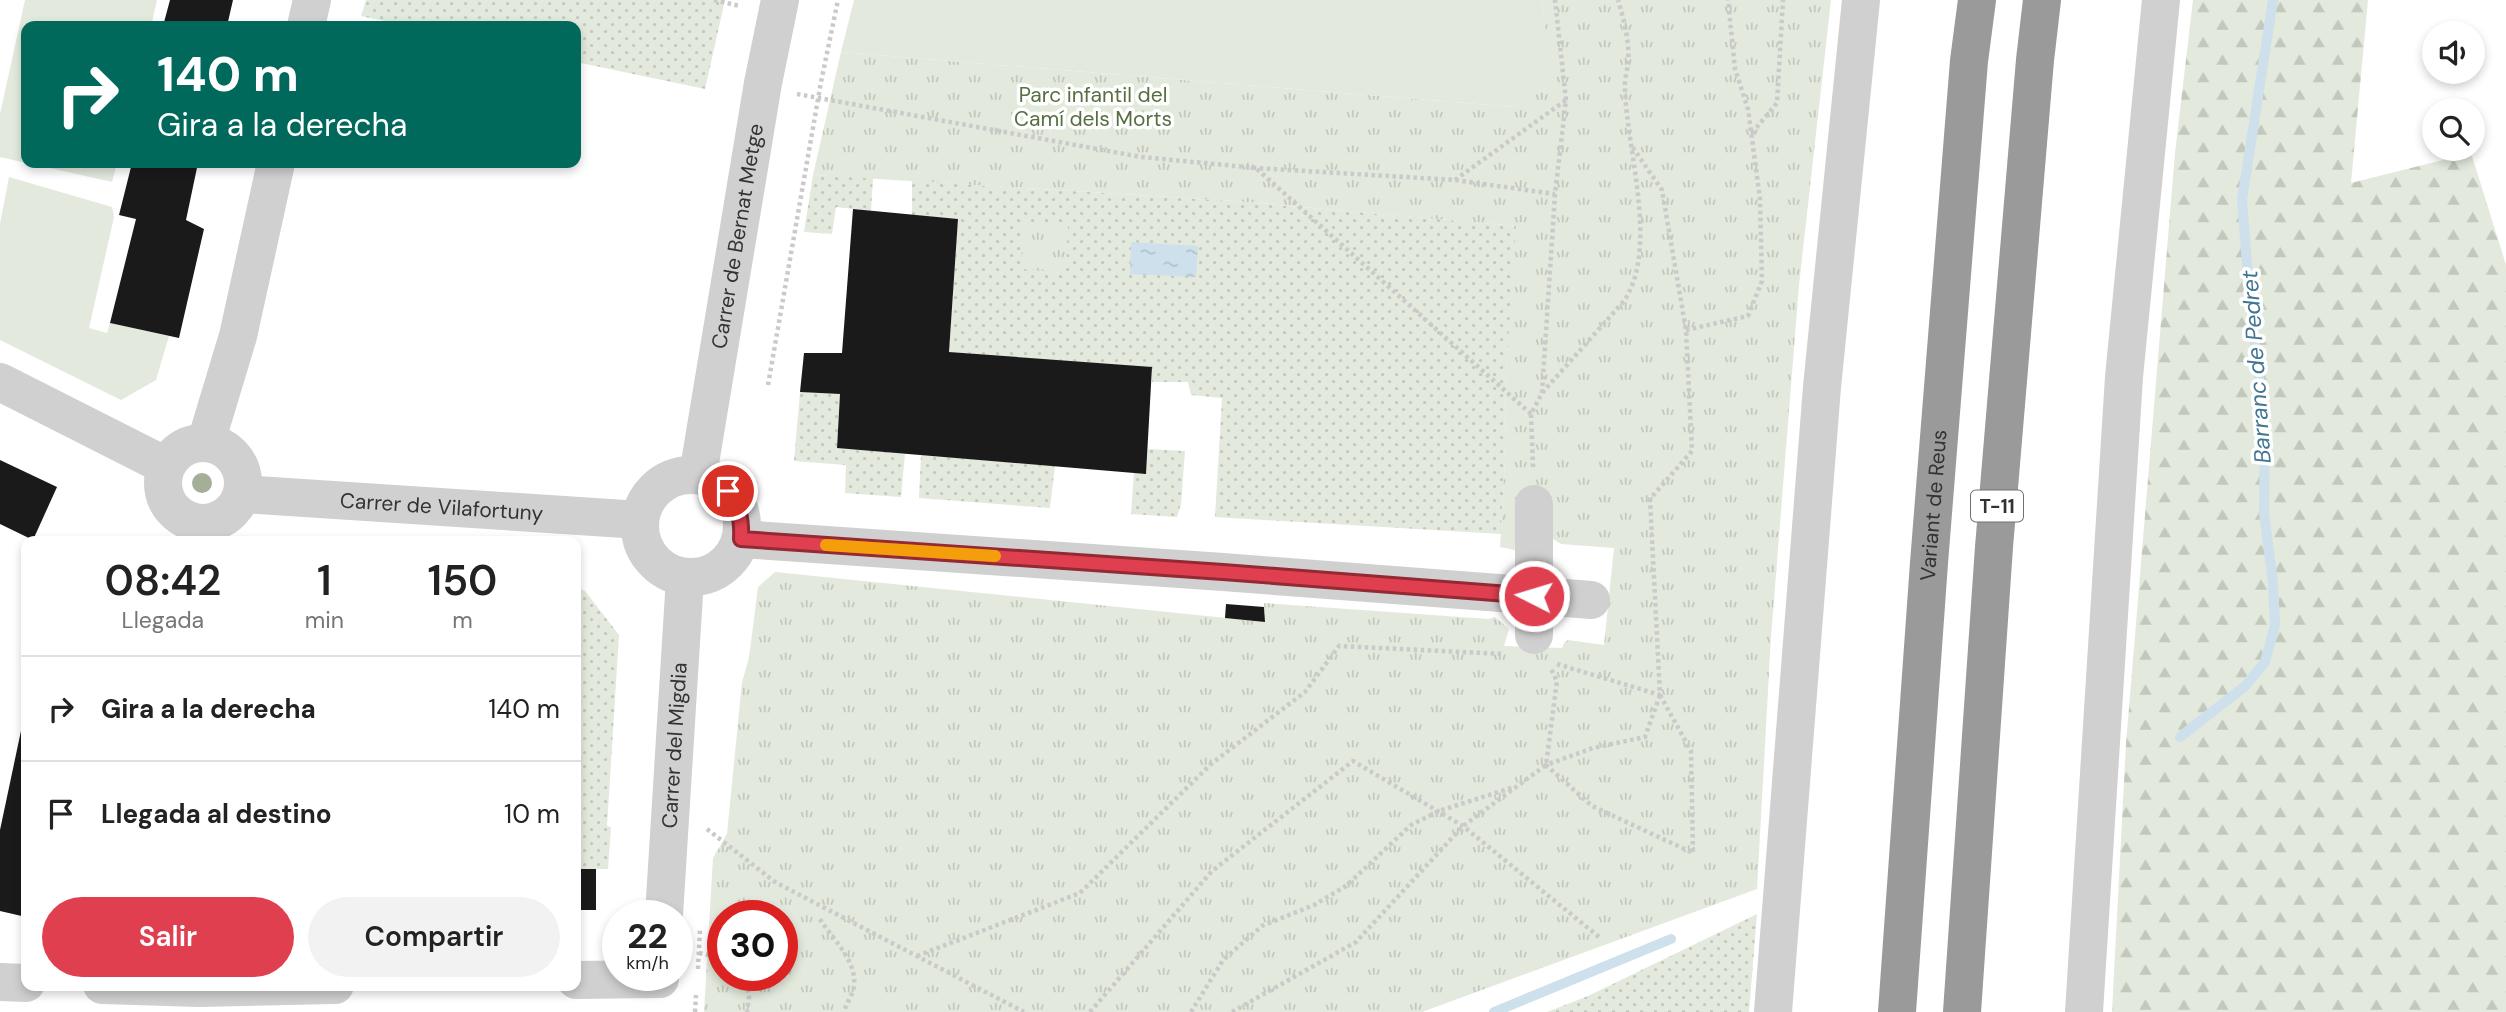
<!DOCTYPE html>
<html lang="es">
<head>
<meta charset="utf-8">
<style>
	:root { --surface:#fff; --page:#f2f2f2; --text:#222; --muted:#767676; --line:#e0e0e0; --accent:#e03f4f }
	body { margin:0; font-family:"DM Sans",sans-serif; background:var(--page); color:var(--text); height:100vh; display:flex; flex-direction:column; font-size:26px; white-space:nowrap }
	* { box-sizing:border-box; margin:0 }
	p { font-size:23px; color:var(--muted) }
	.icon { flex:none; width:38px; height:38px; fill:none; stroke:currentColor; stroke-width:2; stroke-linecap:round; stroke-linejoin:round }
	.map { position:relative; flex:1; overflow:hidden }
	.panel { position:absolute; left:21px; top:536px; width:560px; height:455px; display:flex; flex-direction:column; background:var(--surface); border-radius:14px; box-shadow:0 4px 10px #0003 }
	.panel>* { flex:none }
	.top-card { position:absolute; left:21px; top:21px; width:560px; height:147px; border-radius:14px; box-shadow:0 4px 10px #0003; background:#00695c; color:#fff; overflow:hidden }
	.fabs { position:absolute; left:2422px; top:21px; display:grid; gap:14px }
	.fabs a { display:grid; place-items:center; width:63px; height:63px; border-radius:50%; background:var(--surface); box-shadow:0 4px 10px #0003; font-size:35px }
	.speed { position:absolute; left:602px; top:900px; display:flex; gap:14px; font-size:35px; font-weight:700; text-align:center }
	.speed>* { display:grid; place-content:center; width:91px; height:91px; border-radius:50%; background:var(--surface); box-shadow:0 4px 10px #0003; line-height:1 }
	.speed small { font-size:18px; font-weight:400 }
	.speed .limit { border:10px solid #d22; background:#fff; color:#111 }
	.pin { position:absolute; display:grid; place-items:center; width:60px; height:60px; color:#fff; margin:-30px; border:4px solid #fff; border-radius:50%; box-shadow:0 2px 7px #0007 }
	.me { position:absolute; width:77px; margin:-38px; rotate:275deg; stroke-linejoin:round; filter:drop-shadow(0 0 5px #0008) }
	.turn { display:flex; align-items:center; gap:24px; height:147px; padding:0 21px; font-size:32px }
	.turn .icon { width:91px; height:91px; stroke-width:2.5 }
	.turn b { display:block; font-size:49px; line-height:60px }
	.eta { display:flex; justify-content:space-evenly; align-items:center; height:119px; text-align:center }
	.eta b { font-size:42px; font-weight:600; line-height:49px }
	.cta { display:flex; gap:14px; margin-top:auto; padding:14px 21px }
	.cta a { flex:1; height:80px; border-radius:42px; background:var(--accent); color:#fff; font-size:28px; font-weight:600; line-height:80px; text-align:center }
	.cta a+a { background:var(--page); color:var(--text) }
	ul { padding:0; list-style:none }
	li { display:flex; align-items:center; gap:21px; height:105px; padding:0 21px; border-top:2px solid var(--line) }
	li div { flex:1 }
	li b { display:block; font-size:26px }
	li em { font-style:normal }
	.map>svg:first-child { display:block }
	.grass { fill:url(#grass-dots) }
	.forest { fill:url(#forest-firs) }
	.park { fill:url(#park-tufts); fill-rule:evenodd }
	.garden { fill:#e3e9dc }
	.water { fill:url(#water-ripples) }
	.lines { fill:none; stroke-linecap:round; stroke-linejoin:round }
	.stream { stroke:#cde0eb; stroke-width:10 }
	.building { fill:#1a1a1a }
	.path { stroke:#cacaca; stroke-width:4.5; stroke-dasharray:3.5 3.5; stroke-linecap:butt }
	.minor { stroke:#d0d0d0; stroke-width:38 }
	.tertiary { stroke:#d0d0d0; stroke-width:38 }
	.motorway { stroke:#9a9a9a; stroke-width:38 }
	.tree { fill:#a3af96 }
	.route-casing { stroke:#922933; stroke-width:18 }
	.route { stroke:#e03f4f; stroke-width:12 }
	.slow { stroke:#f59e0b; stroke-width:12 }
	.labels { text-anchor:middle; stroke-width:7; stroke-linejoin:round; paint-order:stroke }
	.shield { fill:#fff; stroke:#707070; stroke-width:2 }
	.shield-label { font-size:19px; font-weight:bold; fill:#333 }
	.park-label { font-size:21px; fill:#576e41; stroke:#fff }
	.street-label { font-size:21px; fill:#333; stroke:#fff }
	.water-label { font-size:23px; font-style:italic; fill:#427693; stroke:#fff }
</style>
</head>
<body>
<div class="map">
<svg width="2506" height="1012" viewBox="0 0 2506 1012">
	<defs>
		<pattern id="grass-dots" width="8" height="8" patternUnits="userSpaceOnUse" patternTransform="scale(1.75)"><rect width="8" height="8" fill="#e3e9dc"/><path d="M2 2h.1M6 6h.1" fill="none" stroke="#c3c8bd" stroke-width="1.8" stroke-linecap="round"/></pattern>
		<pattern id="forest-firs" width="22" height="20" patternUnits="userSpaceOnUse" patternTransform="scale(1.75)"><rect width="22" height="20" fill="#e3e9dc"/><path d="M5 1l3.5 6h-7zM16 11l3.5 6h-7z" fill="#c3c8bd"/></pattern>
		<pattern id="park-tufts" width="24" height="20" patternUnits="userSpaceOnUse" patternTransform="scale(1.75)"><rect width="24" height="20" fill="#e3e9dc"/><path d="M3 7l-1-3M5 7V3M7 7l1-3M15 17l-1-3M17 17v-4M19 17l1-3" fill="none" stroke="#c3c8bd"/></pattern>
		<pattern id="water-ripples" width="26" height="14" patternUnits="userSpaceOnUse" patternTransform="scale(1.75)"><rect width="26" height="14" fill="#cde0eb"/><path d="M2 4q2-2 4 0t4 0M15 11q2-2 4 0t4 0" fill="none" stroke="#b0c1ca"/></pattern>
	</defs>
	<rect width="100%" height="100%" fill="#fff"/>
	<g class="grass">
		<path d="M 366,0 L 725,0 L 705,89 L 576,62 L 576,26 L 408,26 L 361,16 Z"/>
		<path d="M 813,175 L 873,178 L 871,211 L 836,207 L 832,234 L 804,232 Z"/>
		<path d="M 912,181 L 1234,201 L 1517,226 L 1505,385 L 1506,442 L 1501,534 L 1215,517 L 1222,398 L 1191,395 L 1188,382 L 1152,382 L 1152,368 L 949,352 L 958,219 L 912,215 Z"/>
		<path d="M 800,392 L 840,394 L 837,447 L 905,454 L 901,497 L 845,493 L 846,465 L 794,461 Z"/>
		<path d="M 1148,449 L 1185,451 L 1181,504 L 1177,517 L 1131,514 L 1134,472 L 1146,473 Z"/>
		<path d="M 921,455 L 1055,466 L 1050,508 L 919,498 Z"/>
		<path d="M 576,587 L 585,591 L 619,635 L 607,826 L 611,827 L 608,869 L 576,869 Z"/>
		<path d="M 1757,914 L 1749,1012 L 1547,1012 L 1588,996 Z"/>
	</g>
	<path class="forest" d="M 2193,0 L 2368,0 L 2351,183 L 2471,153 L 2506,265 L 2506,1012 L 2112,1012 L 2126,744 L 2175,153 Z"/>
	<g class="park">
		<path d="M 1542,0 L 1831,0 L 1799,285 L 1771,637 L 1757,889 L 1422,1012 L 704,1012 L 713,858 L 727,834 L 742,682 L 749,658 L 758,587 L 775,572 L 1265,622 L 1264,603 L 1489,619 L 1495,617 L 1509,629 L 1504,646 L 1562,648 L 1564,643 L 1568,640 L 1604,645 L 1614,548 L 1561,544 L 1553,539 L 1515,550 L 1500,547 L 1506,442 L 1505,385 L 1516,226 L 1234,201 L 813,175 L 841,52 L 1514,107 L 1551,82 ZM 723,915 L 782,915 L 782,975 L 723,975 Z"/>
		<path d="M 1023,221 L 1068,225 L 1066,273 L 1021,269 Z"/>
	</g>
	<g class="garden">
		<path d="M 25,0 L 157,0 L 151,26 L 26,26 L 26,163 L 0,157 L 0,114 Z"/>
		<path d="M 854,0 L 1542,0 L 1552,82 L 1514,107 L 841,52 Z"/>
		<path d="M 27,163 L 117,163 L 112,182 Z"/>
		<path d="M 9,177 L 112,207 L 114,217 L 89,328 L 107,333 L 110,323 L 169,336 L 156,380 L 121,400 L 0,340 L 0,224 Z"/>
		<path d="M 872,983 L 898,1012 L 840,1012 Z"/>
	</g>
	<path class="water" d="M 1131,242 L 1198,246 L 1196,277 L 1130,274 Z"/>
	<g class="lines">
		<g class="stream">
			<path d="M 2180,737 L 2244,687 L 2265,662 L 2275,625 L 2273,583 L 2264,513 L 2265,423 L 2251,314 L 2242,200 L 2273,0"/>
			<path d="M 1494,1012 L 1671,939"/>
		</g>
	</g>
	<g class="building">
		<path d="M 170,0 L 233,0 L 227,26 L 163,26 Z"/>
		<path d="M 132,163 L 198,163 L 186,220 L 204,229 L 179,338 L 110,323 L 136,219 L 119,215 Z"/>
		<path d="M 853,209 L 958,219 L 949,352 L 1152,367 L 1146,474 L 837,448 L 840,394 L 800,392 L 804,353 L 842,353 Z"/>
		<path d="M 0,460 L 57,487 L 33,540 L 0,524 Z"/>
		<path d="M 1226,604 L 1264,607 L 1265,622 L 1225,618 Z"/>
		<path d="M 25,712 L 26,712 L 26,917 L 0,911 L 0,830 Z"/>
		<rect x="576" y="869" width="20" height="41"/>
	</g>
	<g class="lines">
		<g class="path">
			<path d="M 714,0 L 740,6"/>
			<path d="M 797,94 L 1141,157 L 1256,168 L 1455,180 L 1555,194"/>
			<path d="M 1752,133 L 1777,103 L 1783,0"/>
			<path d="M 1257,169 L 1531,414"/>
			<path d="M 1455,180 L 1566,100"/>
			<path d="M 1686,330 L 1748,316 L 1762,281 L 1760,199 L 1748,109 L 1735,69 L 1728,0"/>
			<path d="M 768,385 L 821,82 L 838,0"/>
			<path d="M 1542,393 L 1555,194 L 1566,100 L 1555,0"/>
			<path d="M 1533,467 L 1531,414 L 1542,393 L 1624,301 C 1659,249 1627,151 1625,90 C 1624,81 1627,72 1628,63 C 1630,42 1624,20 1618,0"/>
			<path d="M 1557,664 L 1660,695 L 1650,499 L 1692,451 L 1686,330 L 1662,190 L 1631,145"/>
			<path d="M 1660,695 L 1691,751 L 1693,853 L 1592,806 L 1546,765 L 1593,748 L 1645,737 Z"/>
			<path d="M 707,829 L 775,882 L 1024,1012"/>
			<path d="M 820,919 C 832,939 857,960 854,986 C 853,995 846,1003 844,1012"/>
			<path d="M 699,953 L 723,958"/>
			<path d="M 917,956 L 1080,893 L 1211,764 L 1305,692 L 1339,646 L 1504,654"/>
			<path d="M 698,969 L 700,929"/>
			<path d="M 746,975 L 749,997 L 747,1012"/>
			<path d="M 695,1012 L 696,995"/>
			<path d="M 1090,1012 L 1212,871 L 1353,761 L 1463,826 L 1599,937"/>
			<path d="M 1191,1012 L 1223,960 L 1262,926 L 1314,905 L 1346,886 L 1411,825 L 1439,811 L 1514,787"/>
			<path d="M 1232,1012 L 1356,942 L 1463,826 L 1546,765 L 1557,681 L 1550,667"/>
		</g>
		<g class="minor">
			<path d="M 306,26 L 312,0"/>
			<path d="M 0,382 L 166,466"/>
			<path d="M 206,442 L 238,336 L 276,163"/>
			<circle cx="203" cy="483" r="40"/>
			<circle cx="691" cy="526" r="51"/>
			<path id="s1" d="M 698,475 L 763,83 L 780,0"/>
			<path id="s2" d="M 242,494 L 640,520"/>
			<path d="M 741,539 L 1223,572 L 1591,600"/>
			<path d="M 1534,635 L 1534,504"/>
			<path id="s3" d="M 664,915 L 685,578"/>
			<path d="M 576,980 L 660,979"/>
			<path d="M 0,982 L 26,983"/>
			<path d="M 102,985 L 199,988 L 335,985"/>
		</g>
		<g class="tertiary">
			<path d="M 1773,1012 L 1822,387 L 1861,0"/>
			<path d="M 2084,1012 L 2124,377 L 2161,0"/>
		</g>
		<g class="motorway">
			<path id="s4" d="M 1897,1012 L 1929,563 L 1969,61 L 1977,0"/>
			<path d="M 1962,1012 L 1994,547 L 2035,60 L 2042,0"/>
		</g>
	</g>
	<circle class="tree" cx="202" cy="483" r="10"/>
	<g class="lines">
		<defs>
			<path id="route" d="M 728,491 C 739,507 742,519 741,539 L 1223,572 L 1534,596"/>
		</defs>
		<use href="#route" class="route-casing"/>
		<use href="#route" class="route"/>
		<path class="slow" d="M 826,545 L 995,556"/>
	</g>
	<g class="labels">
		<rect class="shield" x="1971" y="490.5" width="52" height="31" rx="5"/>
		<g class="shield-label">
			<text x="1997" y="513">T-11</text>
		</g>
		<g class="park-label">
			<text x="1093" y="102">Parc infantil del<tspan x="1093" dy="24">Camí dels Morts</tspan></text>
		</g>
		<g class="street-label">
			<text dy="7" stroke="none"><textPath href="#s1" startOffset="242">Carrer de Bernat Metge</textPath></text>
			<text dy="7" stroke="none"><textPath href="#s4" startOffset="508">Variant de Reus</textPath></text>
			<text dy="7" stroke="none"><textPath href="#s2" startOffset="200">Carrer de Vilafortuny</textPath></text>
			<text dy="7" stroke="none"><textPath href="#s3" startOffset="170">Carrer del Migdia</textPath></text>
		</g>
		<g class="water-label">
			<text transform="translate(2256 367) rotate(-94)" y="8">Barranc de Pedret</text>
		</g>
	</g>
</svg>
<div class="fabs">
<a><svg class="icon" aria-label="sound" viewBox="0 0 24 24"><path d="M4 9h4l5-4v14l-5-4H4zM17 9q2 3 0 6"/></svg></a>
<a><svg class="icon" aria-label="search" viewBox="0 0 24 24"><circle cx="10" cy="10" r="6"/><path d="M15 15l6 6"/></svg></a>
</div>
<div class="speed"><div>22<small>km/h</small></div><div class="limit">30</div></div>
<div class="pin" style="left:728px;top:491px;background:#d93025"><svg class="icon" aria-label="arrive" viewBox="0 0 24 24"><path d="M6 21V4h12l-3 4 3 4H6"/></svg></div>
<svg class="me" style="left:1534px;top:596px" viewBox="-20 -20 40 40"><circle r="17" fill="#e03f4f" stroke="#fff" stroke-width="3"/><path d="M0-11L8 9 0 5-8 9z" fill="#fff"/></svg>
<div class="top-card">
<div class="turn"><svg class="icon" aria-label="right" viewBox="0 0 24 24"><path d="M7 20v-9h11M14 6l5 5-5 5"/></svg><div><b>140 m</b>Gira a la derecha</div></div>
</div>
<section class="panel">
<div class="eta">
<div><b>08:42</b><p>Llegada</p></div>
<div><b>1</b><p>min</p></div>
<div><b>150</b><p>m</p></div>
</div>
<ul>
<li><svg class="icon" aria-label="right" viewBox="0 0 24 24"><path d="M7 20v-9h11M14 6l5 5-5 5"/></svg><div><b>Gira a la derecha</b></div><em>140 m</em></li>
<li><svg class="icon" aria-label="arrive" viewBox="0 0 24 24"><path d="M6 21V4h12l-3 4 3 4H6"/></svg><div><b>Llegada al destino</b></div><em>10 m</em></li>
</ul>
<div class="cta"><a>Salir</a><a>Compartir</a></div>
</section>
</div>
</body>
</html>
